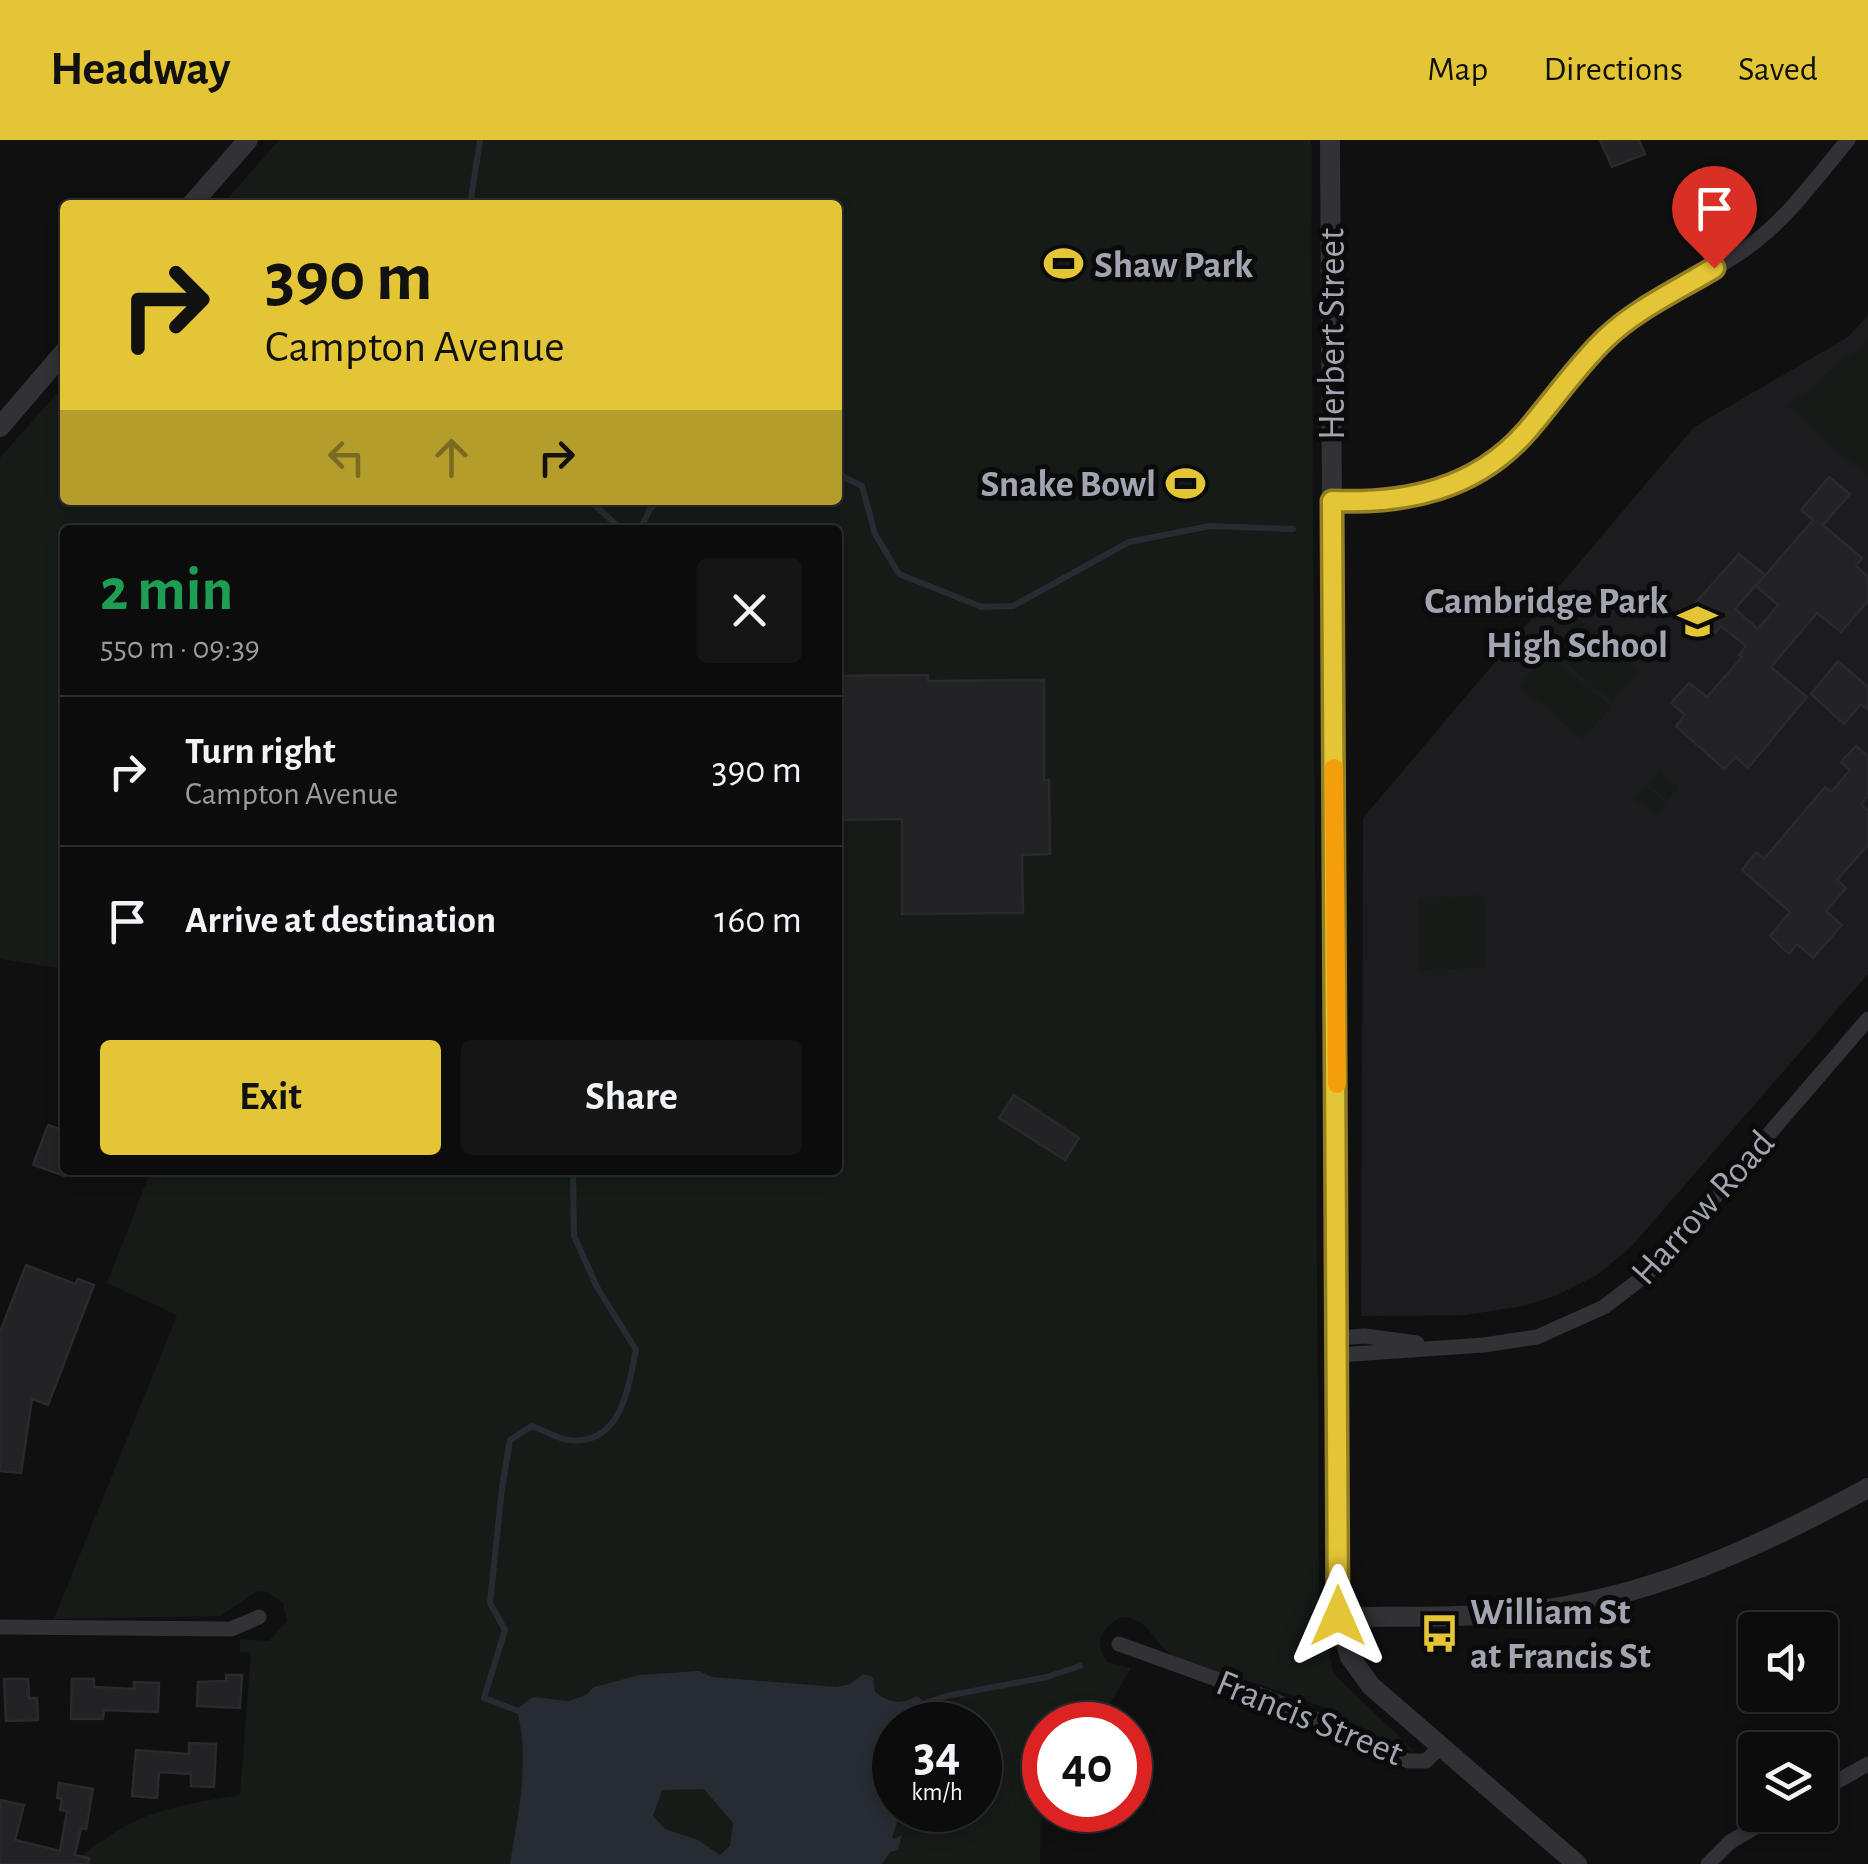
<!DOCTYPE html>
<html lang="en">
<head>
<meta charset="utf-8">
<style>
	:root { --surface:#0c0c0d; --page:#151516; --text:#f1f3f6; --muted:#9a9b9d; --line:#2c2c2e; --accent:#e3c536 }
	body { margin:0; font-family:"Alegreya Sans",sans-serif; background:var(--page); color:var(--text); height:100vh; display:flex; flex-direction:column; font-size:38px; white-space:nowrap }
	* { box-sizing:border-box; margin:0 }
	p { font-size:32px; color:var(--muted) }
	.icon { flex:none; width:55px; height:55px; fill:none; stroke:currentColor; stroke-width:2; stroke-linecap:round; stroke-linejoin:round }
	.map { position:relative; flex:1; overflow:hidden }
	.side { position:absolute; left:60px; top:385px; width:782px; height:650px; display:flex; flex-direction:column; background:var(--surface); border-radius:10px; box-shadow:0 5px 15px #0003,0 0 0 2px var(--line) }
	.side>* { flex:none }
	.guide { position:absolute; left:60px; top:60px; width:782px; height:305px; border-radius:10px; box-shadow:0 5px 15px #0003,0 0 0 2px var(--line); background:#e3c536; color:#111; overflow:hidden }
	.fabs { position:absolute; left:1738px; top:1472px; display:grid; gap:20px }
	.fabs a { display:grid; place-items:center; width:100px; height:100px; border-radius:10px; background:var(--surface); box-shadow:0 5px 15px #0003,0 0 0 2px var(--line); font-size:50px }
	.speed { position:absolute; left:872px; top:1562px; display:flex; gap:20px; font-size:50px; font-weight:700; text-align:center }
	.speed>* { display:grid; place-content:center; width:130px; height:130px; border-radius:50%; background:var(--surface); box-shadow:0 5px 15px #0003,0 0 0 2px var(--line); line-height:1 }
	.speed small { font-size:25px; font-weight:400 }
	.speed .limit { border:15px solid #d22; background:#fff; color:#111 }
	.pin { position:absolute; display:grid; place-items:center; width:85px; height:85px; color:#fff; margin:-102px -42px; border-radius:50% 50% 50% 0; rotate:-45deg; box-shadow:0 0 10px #0007 }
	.pin .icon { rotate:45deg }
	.me { position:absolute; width:110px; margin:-55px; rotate:0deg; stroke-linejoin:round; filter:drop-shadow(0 0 8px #0008) }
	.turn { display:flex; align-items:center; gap:35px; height:210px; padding:0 40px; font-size:45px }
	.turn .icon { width:130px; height:130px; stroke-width:2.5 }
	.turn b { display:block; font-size:70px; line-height:85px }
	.lanes { display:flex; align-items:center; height:95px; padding:0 40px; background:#0003; justify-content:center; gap:50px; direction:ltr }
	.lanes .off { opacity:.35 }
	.round { display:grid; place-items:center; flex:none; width:105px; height:105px; border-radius:10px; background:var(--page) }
	.overview { display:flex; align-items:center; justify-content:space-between; height:170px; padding:0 40px }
	h1 { font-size:60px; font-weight:700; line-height:75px; color:#1e9e55 }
	.primary-button { display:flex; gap:20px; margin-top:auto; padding:20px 40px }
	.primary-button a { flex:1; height:115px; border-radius:10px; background:var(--accent); color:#111; font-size:40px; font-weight:700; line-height:115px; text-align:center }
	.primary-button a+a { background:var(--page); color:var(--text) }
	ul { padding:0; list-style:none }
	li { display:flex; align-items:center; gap:30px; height:150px; padding:0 40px; border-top:2px solid var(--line) }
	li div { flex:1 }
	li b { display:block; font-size:38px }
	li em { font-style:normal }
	header { display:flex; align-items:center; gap:60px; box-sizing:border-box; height:140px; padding:0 50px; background:var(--accent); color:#111 }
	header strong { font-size:48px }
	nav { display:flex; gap:55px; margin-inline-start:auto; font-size:35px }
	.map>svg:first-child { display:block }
	.built { fill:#1c1c1e }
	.green { fill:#161b18; fill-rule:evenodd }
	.water { fill:#272c33; fill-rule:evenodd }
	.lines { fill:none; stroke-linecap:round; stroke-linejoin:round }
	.stream { stroke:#272c33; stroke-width:6 }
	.building { fill:#232325; stroke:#2a2a2d; stroke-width:2.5 }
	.minor { stroke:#313136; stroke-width:15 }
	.tertiary { stroke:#313136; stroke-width:20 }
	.route-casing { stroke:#948023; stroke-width:25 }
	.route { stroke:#e3c536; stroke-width:18 }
	.slow { stroke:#f59e0b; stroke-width:18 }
	.labels { text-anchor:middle; stroke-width:10; stroke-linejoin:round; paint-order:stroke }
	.poi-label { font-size:38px; font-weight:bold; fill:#a2a4b1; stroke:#0b0b0c; text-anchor:start }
	.street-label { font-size:38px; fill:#a2a4b1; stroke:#0b0b0c }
</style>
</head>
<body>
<header>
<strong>Headway</strong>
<nav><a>Map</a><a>Directions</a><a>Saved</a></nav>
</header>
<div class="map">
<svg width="1868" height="1724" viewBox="0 0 1868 1724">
	<rect width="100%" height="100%" fill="#101011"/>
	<path class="built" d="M 1868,175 L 1868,834 L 1631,1107 L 1597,1135 L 1555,1156 L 1523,1166 L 1466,1175 L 1361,1176 L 1363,678 L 1694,287 L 1848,197 Z"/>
	<g class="green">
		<path d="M 279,0 L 1311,0 L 1319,1473 L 1334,1534 L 1414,1611 C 1392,1608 1342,1576 1317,1565 C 1271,1546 1222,1535 1177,1517 C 1154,1507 1150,1478 1123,1477 C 1102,1485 1092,1503 1108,1522 L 1131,1528 L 1097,1585 L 1045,1585 L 1047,1670 L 1041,1682 L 1040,1724 L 77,1724 C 84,1711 94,1706 106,1698 C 147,1669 191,1663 240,1655 L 251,1513 L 240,1512 L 240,1499 L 269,1501 L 287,1481 L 283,1463 L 267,1452 L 257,1451 L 220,1476 L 54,1479 L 177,1175 L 107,1143 L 151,1030 L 838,1030 L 838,390 L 65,390 L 65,829 L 0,819 L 0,318 L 65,244 L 65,360 L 838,360 L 838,65 L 222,65 ZM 895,1585 L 980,1585 L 980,1670 L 895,1670 Z"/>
		<path d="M 1868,199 L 1868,338 L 1788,266 Z"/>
		<path d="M 1578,478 L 1641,531 L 1613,563 L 1551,510 Z"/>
		<path d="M 1548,513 L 1611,567 L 1583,599 L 1519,546 Z"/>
		<path d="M 1659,630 L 1679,647 L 1667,661 L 1648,644 Z"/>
		<path d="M 1646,646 L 1666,663 L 1655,676 L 1635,659 Z"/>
		<path d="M 1484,755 L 1486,827 L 1419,831 L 1418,759 Z"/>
	</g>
	<path class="water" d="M 699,1531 L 712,1537 L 837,1547 L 850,1544 L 863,1534 L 873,1537 L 875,1552 C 891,1564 900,1565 917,1556 L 930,1567 L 918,1578 L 916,1585 L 895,1585 L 895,1670 L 901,1670 L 892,1697 L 894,1699 L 902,1695 L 898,1710 L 890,1712 L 882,1724 L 510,1724 C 519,1668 530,1625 517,1569 L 533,1557 L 569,1561 L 586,1555 L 594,1547 L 640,1535 ZM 704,1649 L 733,1683 L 730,1706 L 720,1715 L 698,1700 L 665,1689 L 653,1676 L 662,1650 Z"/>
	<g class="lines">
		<g class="stream">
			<path d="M 470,65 L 480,0"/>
			<path d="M 838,334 L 862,346 L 875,394 L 899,434 L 982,467 L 1013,466 L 1129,402 L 1210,386 L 1293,389"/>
			<path d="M 589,360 L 622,390"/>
			<path d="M 640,390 L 650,369 L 659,360"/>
			<path d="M 922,1564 L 946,1556 L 1047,1537 L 1080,1526"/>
			<path d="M 521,1572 L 484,1558 L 505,1490 L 490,1463 L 502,1348 L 510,1300 L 532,1286 C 543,1290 558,1299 569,1300 C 622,1306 628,1247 636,1210 L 597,1147 L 574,1096 L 573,1030"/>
		</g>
	</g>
	<g class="building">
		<path d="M 1600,0 L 1639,0 L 1645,14 L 1612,27 Z"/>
		<path d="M 1829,337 L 1850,354 L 1823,385 L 1862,418 L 1856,426 L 1868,437 L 1868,461 L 1841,492 L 1817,473 L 1771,527 L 1807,557 L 1748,628 L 1736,617 L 1724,629 L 1676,586 L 1685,575 L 1671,563 L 1689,543 L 1707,557 L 1742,517 L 1739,515 L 1746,506 L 1721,486 L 1715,493 L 1689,470 L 1739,414 L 1765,435 L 1735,469 L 1758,489 L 1778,465 L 1756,446 L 1813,380 L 1801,370 Z"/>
		<path d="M 1838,521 L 1868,547 L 1868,570 L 1861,564 L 1844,584 L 1811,554 Z"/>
		<path d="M 928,535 L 928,541 L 1044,540 L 1044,640 L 1049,640 L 1050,714 L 1022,715 L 1023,773 L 902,774 L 902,679 L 838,680 L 838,536 Z"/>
		<path d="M 1856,606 L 1868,616 L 1868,656 L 1861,664 L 1868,671 L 1868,705 L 1837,740 L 1846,748 L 1826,771 L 1842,785 L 1813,818 L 1797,804 L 1789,814 L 1770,796 L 1790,772 L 1742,730 L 1756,712 L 1764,719 L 1825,647 L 1831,652 L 1850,630 L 1841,622 Z"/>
		<path d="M 1014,955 L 1079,998 L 1065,1020 L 999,978 Z"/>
		<path d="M 48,985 L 65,991 L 65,1036 L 33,1025 Z"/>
		<path d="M 26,1125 L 75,1144 L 78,1139 L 94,1145 L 48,1265 L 32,1259 L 21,1333 L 0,1331 L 0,1192 Z"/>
		<path d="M 226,1535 L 242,1535 L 240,1568 L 197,1566 L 198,1542 L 226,1541 Z"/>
		<path d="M 4,1539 L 28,1539 L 29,1558 L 37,1558 L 38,1580 L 6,1581 Z"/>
		<path d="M 72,1539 L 94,1539 L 94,1547 L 134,1549 L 134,1542 L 159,1543 L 158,1572 L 104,1570 L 103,1579 L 71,1579 Z"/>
		<path d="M 189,1603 L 216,1604 L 214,1647 L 191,1646 L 191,1634 L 159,1632 L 157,1658 L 132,1656 L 136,1610 L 189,1614 Z"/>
		<path d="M 59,1643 L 93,1649 L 86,1689 L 81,1688 L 75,1715 L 89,1718 L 88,1724 L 0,1724 L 0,1660 L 24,1665 L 15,1700 L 60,1711 L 67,1671 L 60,1670 L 62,1659 L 57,1658 Z"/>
	</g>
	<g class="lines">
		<g class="minor">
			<path d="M 1332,361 C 1437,365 1487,338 1554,258 C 1574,235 1592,209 1615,190 C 1654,159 1702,139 1744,110 C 1785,82 1816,38 1848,0"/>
			<path d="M 1338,1198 L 1365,1196 L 1417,1203"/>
			<path d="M 1338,1215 L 1484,1205 L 1537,1197 L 1604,1167 L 1647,1134 L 1664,1116 L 1868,879"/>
			<path d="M 0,1487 L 231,1489 L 259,1477"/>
			<path d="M 1119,1504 L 1269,1558 L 1408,1621 L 1426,1621 L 1440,1607"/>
			<path d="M 1820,1651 L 1868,1624"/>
			<path d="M 1708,1724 L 1730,1702 L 1776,1675"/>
		</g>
		<g class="tertiary">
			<path d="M 1330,0 L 1338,1477 L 1350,1517 L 1371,1546 L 1577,1724"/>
			<path d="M 191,65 L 248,0"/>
			<path d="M 0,287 L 65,211"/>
			<path d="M 1338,1477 C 1400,1476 1462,1478 1523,1472 C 1648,1459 1759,1407 1868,1348"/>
		</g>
	</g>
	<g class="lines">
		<defs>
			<path id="route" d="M 1338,1476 L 1332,361 C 1405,364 1475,350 1526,292 C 1553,261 1576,227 1605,199 C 1636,169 1678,150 1714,128"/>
		</defs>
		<use href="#route" class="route-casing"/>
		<use href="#route" class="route"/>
		<path class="slow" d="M 1334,628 L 1337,944"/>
	</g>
	<defs>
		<symbol id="stadium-bare" viewBox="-9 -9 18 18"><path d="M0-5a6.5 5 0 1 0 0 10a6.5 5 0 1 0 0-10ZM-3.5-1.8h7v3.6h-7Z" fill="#e3c536" stroke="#0b0b0c" stroke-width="2.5" paint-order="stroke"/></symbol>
		<symbol id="school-bare" viewBox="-9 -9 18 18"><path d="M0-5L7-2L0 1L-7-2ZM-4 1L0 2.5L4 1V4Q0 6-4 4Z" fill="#e3c536" stroke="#0b0b0c" stroke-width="2.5" paint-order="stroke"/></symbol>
		<symbol id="bus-bare" viewBox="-9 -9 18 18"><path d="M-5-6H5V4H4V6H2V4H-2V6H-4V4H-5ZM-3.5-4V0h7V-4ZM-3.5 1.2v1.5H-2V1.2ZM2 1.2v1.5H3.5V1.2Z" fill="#e3c536" stroke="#0b0b0c" stroke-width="2.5" paint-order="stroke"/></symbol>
	</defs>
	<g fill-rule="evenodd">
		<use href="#stadium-bare" x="1036" y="96" width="55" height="55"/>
		<use href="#stadium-bare" x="1158" y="316" width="55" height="55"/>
		<use href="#school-bare" x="1670" y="454" width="55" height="55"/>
		<use href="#bus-bare" x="1412" y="1466" width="55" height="55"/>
	</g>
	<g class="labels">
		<g class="poi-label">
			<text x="1094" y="137">Shaw Park</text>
			<text x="1156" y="356" text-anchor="end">Snake Bowl</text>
			<text x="1668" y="473" text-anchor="end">Cambridge Park<tspan x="1668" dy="44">High School</tspan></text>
			<text x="1470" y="1484">William St<tspan x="1470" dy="44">at Francis St</tspan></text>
		</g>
		<g class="street-label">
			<text transform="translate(1331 194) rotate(-90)" y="13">Herbert Street</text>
			<text transform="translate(1702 1067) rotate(-48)" y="13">Harrow Road</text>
			<text transform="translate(1310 1577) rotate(22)" y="13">Francis Street</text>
		</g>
	</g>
</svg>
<div class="fabs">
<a><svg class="icon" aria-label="sound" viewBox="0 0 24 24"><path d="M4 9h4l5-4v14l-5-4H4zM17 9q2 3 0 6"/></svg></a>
<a><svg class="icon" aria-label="layers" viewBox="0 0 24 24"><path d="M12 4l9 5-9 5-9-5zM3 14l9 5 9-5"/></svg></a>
</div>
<div class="speed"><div>34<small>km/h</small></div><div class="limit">40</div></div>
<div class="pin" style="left:1714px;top:128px;background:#d93025"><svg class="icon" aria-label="arrive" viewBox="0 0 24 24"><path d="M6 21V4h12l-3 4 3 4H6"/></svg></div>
<svg class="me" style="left:1338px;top:1476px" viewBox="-20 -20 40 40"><path d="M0-17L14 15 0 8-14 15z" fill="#e3c536" stroke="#fff" stroke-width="4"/></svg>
<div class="guide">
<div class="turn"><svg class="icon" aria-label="right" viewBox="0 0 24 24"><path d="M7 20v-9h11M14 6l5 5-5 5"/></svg><div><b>390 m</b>Campton Avenue</div></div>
<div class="lanes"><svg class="icon off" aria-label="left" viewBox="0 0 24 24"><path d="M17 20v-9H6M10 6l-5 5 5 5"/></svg><svg class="icon off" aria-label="ahead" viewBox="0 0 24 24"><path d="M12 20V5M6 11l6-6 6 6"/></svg><svg class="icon" aria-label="right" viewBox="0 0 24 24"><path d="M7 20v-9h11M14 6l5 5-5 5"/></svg></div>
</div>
<section class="side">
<div class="overview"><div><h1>2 min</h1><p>550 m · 09:39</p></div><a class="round"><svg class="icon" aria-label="close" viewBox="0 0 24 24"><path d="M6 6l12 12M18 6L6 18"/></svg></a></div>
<ul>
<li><svg class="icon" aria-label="right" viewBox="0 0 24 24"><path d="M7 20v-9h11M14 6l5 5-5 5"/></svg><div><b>Turn right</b><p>Campton Avenue</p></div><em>390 m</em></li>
<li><svg class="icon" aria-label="arrive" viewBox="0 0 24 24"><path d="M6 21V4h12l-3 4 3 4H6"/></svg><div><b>Arrive at destination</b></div><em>160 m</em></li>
</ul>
<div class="primary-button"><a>Exit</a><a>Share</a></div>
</section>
</div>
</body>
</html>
